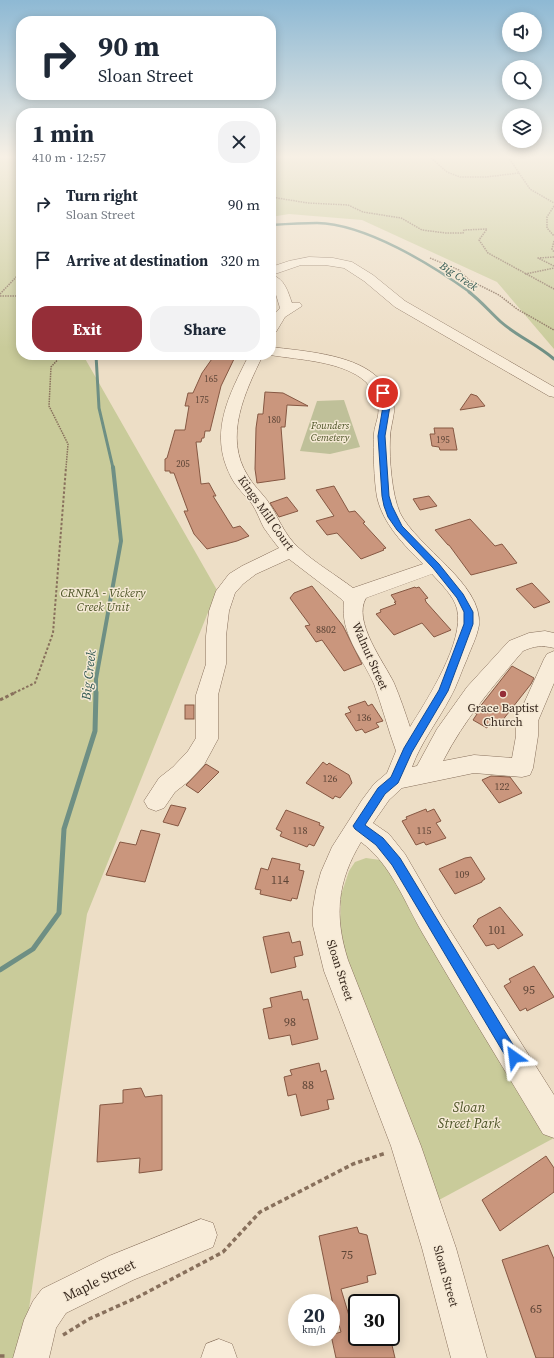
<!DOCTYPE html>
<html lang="en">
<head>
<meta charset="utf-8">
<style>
	:root { --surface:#fff; --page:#f2f2f3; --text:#1f2937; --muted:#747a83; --accent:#952e38 }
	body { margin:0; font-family:"Source Serif 4",serif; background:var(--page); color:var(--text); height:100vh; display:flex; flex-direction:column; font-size:15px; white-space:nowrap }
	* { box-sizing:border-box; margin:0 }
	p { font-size:13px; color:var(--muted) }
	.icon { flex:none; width:22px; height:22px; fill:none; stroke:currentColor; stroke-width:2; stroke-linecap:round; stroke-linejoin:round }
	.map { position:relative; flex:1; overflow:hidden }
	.side { position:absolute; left:16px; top:108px; width:260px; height:252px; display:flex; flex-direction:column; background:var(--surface); border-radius:16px; box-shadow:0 2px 10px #0003 }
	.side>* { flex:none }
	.hud { position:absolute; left:16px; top:16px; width:260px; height:84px; border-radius:16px; box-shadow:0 2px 10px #0003; background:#fff; color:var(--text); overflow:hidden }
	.buttons { position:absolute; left:502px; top:12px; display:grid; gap:8px }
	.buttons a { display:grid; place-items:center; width:40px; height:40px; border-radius:50%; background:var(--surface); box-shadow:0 2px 10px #0003; font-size:20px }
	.speed { position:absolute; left:288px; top:1294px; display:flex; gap:8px; font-size:20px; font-weight:700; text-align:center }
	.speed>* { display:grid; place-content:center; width:52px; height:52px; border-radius:50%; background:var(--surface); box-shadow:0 2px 10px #0003; line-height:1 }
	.speed small { font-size:10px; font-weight:400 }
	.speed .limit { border:2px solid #111; border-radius:6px; background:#fff; color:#111 }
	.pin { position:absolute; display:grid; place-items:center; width:34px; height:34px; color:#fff; margin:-17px; border:2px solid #fff; border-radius:50%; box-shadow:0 1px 4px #0007 }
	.me { position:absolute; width:44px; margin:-22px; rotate:329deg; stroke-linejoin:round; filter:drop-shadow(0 0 3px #0008) }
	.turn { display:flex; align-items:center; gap:14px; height:84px; padding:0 16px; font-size:18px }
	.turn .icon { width:52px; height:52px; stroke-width:2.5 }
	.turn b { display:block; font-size:28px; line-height:34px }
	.round { display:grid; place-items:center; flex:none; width:42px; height:42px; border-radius:16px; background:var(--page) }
	.summary { display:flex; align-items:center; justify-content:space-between; height:68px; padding:0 16px }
	h1 { font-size:24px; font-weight:700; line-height:30px }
	.cta { display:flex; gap:8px; margin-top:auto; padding:8px 16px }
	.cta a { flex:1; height:46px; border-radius:16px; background:var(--accent); color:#fff; font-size:16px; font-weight:700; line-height:46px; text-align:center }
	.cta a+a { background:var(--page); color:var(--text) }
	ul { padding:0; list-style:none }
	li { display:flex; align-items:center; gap:12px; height:56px; padding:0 16px }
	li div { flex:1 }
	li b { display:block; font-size:15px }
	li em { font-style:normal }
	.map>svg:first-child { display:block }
	.green { fill:#c9cb9a }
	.cemetery { fill:#bfc099 }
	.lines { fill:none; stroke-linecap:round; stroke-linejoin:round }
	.stream-far3 { stroke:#6e8f84; stroke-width:2.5 }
	.stream-far2 { stroke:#6e8f84; stroke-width:3 }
	.stream-far1 { stroke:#6e8f84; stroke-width:4 }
	.stream { stroke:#6e8f84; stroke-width:5 }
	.building { fill:#ca967d; stroke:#865843 }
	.minor-casing { stroke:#88705c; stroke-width:1 }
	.path-far3 { stroke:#88705c; stroke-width:1.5; stroke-dasharray:1.5 1; stroke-linecap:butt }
	.path-far2 { stroke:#88705c; stroke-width:2; stroke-dasharray:2.5 2; stroke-linecap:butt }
	.path-far1 { stroke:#88705c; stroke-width:3; stroke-dasharray:3.5 2.5; stroke-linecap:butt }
	.path { stroke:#88705c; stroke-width:3.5; stroke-dasharray:4.5 3; stroke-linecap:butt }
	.minor { fill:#f8ecd9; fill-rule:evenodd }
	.route { fill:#1a73e8; stroke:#114b97 }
	.poi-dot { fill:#952e38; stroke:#f5e9d5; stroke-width:1.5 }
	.labels { text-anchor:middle; stroke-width:3; stroke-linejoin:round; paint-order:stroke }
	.far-number-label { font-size:9px; fill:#5c4436 }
	.far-park-label { font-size:10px; font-style:italic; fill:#4d5427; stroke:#f5e9d5 }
	.number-label { font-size:10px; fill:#5c4436 }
	.far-water-label { font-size:11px; font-style:italic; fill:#2f5751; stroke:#f5e9d5 }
	.street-label { font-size:12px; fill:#38291f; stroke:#f5e9d5 }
	.park-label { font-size:12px; font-style:italic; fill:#4d5427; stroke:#f5e9d5 }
	.poi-label { font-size:12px; fill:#38291f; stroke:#f5e9d5 }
	.near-number-label { font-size:12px; fill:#5c4436 }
	.water-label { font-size:13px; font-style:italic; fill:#2f5751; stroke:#f5e9d5 }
	.near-park-label { font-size:14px; font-style:italic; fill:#4d5427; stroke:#f5e9d5 }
	.near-street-label { font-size:14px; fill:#38291f; stroke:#f5e9d5 }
</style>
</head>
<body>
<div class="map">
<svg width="554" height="1358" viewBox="0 0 554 1358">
	<rect width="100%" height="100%" fill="#eddec6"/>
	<g class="green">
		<path d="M 0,158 L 21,158 L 21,355 L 83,355 L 217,590 L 87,914 L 26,1329 L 16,1358 L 0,1358 Z"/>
		<path d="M 271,158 L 554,158 L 554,349 L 497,282 L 362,220 L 289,214 L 271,217 Z"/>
		<path d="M 366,858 L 380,860 L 390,868 L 554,1138 L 439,1200 L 348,963 L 340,929 L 341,895 L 349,871 L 355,862 Z"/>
	</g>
	<path class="cemetery" d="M 344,400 L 360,447 L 330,454 L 300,451 L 317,401 Z"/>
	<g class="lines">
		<path class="stream-far3" d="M 271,225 C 286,224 302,223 317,223 C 366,224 432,265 471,293"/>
		<g class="stream-far2">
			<path d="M 469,292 C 481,301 490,312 501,322 C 517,336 538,345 554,359"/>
			<path d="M 96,355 L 99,408 L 113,468"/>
		</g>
		<path class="stream-far1" d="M 96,693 L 96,679 L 121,541 L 113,467"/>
		<path class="stream" d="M 0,970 L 33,949 L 59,913 L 64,829 L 95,731 L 96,692"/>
	</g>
	<g class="building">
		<path d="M 214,356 L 220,356 L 234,359 L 221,386 L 210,431 L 205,431 L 204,438 L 202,438 L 201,442 L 196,442 L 201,484 L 209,483 L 216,496 L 213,496 L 233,528 L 240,526 L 249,536 L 237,541 L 207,549 L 194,534 L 184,511 L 188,511 L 174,473 L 170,473 L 170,471 L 165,471 L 165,459 L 167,458 L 175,430 L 185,430 L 189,406 L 185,406 L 188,393 L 193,393 L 202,373 Z"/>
		<path d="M 265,392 L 283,393 L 308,406 L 287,405 L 285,427 L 281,427 L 285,479 L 257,483 L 255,469 L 256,428 L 258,414 L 263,414 Z"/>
		<path d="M 471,394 L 477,396 L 485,406 L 460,410 Z"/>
		<path d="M 434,428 L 453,428 L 457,450 L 440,450 L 439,447 L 432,446 L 430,434 L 435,434 Z"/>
		<path d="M 334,486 L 349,512 L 355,511 L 365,522 L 363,523 L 386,548 L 383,549 L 384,550 L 361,559 L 337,533 L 327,535 L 316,521 L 334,516 L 316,490 Z"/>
		<path d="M 429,496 L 437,506 L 420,510 L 413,499 Z"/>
		<path d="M 287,497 L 298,511 L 279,517 L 270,503 Z"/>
		<path d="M 470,519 L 495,546 L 502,544 L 517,563 L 471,575 L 449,545 L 448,545 L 435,530 Z"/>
		<path d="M 532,583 L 550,602 L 534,608 L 516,589 Z"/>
		<path d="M 312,586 L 343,626 L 362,664 L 344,671 L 322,640 L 316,642 L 305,626 L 310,625 L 290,598 L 294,593 Z"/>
		<path d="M 415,587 L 416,588 L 419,587 L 428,598 L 425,599 L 426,602 L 451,630 L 434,637 L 422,623 L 394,635 L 376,614 L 381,612 L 380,610 L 396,604 L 394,602 L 396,602 L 391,595 Z"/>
		<path d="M 512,666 L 534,678 L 531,684 L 498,726 L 491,722 L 487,728 L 473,720 L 477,714 L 475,713 Z"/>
		<path d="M 365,701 L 368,706 L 372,704 L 383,721 L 376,723 L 379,727 L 365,733 L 362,729 L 356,731 L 345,714 L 351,712 L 348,707 Z"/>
		<rect x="185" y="705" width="9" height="14"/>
		<path d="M 323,762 L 327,765 L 329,763 L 349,775 L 352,783 L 340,798 L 335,796 L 333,799 L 306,783 Z"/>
		<path d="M 206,764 L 219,772 L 198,793 L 186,785 Z"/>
		<path d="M 491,776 L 510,777 L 522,793 L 499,803 L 482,780 Z"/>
		<path d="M 171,805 L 186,808 L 178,826 L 163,822 Z"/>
		<path d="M 426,809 L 427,812 L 434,809 L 441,821 L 436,823 L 446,838 L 426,845 L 424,842 L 416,845 L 402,821 L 407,819 L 406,817 Z"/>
		<path d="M 286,810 L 320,823 L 319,825 L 324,827 L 314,846 L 309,844 L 307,847 L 280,836 L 282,832 L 276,829 Z"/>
		<path d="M 141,830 L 160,834 L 145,882 L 106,875 L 120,842 L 136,845 Z"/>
		<path d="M 471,857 L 485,879 L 482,881 L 482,882 L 455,894 L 439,869 L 465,858 Z"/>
		<path d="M 272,858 L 300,864 L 299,870 L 304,871 L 297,899 L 292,898 L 291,901 L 260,894 L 261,890 L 255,889 L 261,868 L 268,870 Z"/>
		<path d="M 500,907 L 523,935 L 498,949 L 494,944 L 486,946 L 473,926 L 477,922 L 478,919 Z"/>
		<path d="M 289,932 L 292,943 L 300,941 L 303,955 L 294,957 L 296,967 L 271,973 L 263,937 Z"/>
		<path d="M 534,966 L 554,997 L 527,1011 L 526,1008 L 520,1011 L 504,986 L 511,982 L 509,979 Z"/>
		<path d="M 301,991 L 303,1000 L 308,999 L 318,1039 L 292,1045 L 290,1035 L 269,1039 L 263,1009 L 272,1007 L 270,998 Z"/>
		<path d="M 319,1063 L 321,1072 L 326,1070 L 334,1099 L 327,1100 L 329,1109 L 301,1116 L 296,1094 L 288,1096 L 284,1077 L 292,1075 L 290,1070 Z"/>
		<path d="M 141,1088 L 145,1097 L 162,1095 L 162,1170 L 139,1173 L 140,1158 L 97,1162 L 100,1105 L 123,1103 L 123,1090 Z"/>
		<path d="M 546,1156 L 554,1168 L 554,1192 L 500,1231 L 482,1200 Z"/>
		<path d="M 357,1227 L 359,1233 L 367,1235 L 376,1274 L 367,1276 L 368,1282 L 341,1289 L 353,1329 L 357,1328 L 357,1337 L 382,1337 L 384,1339 L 391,1341 L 395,1358 L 336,1358 L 331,1335 L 341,1332 L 332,1300 L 319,1236 Z"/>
		<path d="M 548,1245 L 554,1259 L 554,1358 L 536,1358 L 502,1260 Z"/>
	</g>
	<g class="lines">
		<defs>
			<g id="minor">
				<path d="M 309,257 L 333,258 L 352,262 L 373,275 L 405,301 L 554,387 L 554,397 L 549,396 L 395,307 L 364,281 L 344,268 L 325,265 L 301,265 L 272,275 C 285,279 288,292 292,303 L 300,303 L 302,306 L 285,317 L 276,332 L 271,333 L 271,318 L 280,308 L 274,288 L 271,286 L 271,267 L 289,261 Z"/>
				<path d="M 271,347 C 303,351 350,354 375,375 C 385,383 395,399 394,412 C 393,421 390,429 390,439 C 389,459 392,495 400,513 C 417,547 483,584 479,625 C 477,637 471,648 467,659 C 461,672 457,686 450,698 C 438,721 421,742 412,767 L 417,766 L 437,729 L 467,687 L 509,641 L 529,633 L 545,631 L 554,633 L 554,648 C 542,645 534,646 523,651 C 493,686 464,720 443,761 L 474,755 L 512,758 L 516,736 L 516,721 L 544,659 L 547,654 L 554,651 L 554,683 L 538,721 L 538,736 L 533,768 L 530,775 L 522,777 L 474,773 L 402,788 L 389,800 L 373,823 L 389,834 L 405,854 L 441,916 L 554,1095 L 554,1138 L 543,1134 C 503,1067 462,1001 423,934 C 405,903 391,864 361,842 C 337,882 334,916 348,960 L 421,1146 L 456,1248 L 487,1358 L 451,1358 L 422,1248 L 391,1146 L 324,971 L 313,926 L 313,908 L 316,890 L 321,872 L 332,847 L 362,800 L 374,784 L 387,773 L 396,751 C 388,729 382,706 374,684 C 362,657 340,634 344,602 L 340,598 L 289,559 L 256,574 L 243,584 L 235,593 L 229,611 L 226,636 L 226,664 L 218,695 L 218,739 L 204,765 L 189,781 L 175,792 L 164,808 L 156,811 L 148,808 L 144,801 L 159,778 L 173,767 L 188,751 L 196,738 L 196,695 L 206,664 L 206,636 L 209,611 L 216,591 L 229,574 L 242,566 L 279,548 C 274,542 269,535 264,528 C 260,521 257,511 252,504 C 245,495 236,487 231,477 C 208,433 229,395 249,355 L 263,355 C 245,392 223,437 248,476 C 253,485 261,492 267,500 C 278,516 284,535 299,548 C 315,563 336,575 353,588 L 423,564 C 404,545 383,524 377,497 C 374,480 373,449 374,433 C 375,424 380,415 378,406 C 377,397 372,389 366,382 C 343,361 300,360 270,355 ZM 432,574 C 441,584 454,596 457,609 C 465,641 427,700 410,727 C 405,712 400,697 394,683 C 384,662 352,621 366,598 Z"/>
				<path d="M 201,1219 L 213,1223 L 217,1235 L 213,1247 L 133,1280 L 66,1313 L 56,1328 L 49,1358 L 13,1358 L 24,1320 L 33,1301 L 42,1289 L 109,1256 Z"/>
				<path d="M 219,1339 L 232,1344 L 237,1358 L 201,1358 L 206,1344 Z"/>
			</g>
		</defs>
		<use href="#minor" class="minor-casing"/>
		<g class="path-far3">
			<path d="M 431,158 L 447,172 L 460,177 L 486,177 L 519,173 L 509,158"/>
			<path d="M 519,173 L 530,189 L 554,203"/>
			<path d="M 271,197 L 308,203 L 348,205 L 363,212 L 401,218 L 422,230 L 446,233 L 463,233 L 464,230 L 487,229 L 479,240 L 488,253 L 554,289"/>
			<path d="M 554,206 L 547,217 L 547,228 L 554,236"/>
			<path d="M 554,241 L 552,249 L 554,252"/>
			<path d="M 554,257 L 538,258 L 554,266"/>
			<path d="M 430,258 L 459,270 L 469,280 L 499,295 L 517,309 L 554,330"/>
			<path d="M 525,274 L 554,268"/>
			<path d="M 0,294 L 21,272"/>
			<path d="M 0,296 L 21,296"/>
			<path d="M 62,355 L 51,367 L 49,406 L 68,444 L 66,468"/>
		</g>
		<path class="path-far2" d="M 14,693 L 35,683 L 53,633 L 66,467"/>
		<path class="path-far1" d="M 0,700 L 16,692"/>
		<g class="path">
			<path d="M 63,1335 L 89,1319 L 138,1297 L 223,1252 L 260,1212 L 353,1164 L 386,1153"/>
			<path d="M 0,1356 L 7,1356"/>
		</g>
		<use href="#minor" class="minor"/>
	</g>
	<linearGradient id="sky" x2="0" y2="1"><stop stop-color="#8eb9d4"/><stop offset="0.45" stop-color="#f7f0e5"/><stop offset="1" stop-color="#f7f0e5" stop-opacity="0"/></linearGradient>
	<rect width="554" height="348" fill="url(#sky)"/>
	<path class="route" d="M 383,391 L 386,393 L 390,406 L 385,436 L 389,496 L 392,506 L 402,526 L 439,564 L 463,594 L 473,612 L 473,624 L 448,691 L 412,752 L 398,783 L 385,794 L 365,825 L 383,838 L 400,858 L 518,1053 L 520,1057 L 518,1062 L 514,1063 L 509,1062 L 392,865 L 376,845 L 355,829 L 353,826 L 378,788 L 391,777 L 404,748 L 439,690 L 464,624 L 464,612 L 457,598 L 433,568 L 397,530 L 388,517 L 384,506 L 382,496 L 378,436 L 383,406 L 380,393 Z"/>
	<circle class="poi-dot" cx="503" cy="694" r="4"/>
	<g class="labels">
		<g class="far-number-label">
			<text x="211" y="382">165</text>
			<text x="202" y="403">175</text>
			<text x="274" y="423">180</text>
			<text x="443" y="443">195</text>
			<text x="183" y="467">205</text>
		</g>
		<g class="far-park-label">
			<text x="330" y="429">Founders<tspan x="330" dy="12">Cemetery</tspan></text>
		</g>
		<g class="number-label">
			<text x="326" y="633">8802</text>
			<text x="364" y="721">136</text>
			<text x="330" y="782">126</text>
			<text x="502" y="790">122</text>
			<text x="300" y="834">118</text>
			<text x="424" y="834">115</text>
			<text x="462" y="878">109</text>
		</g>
		<g class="far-water-label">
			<text transform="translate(459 276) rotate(34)" y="4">Big Creek</text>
		</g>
		<g class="street-label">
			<text transform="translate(266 513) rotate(55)" y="4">Kings Mill Court</text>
			<text transform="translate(370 656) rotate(66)" y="4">Walnut Street</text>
			<text transform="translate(340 970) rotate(72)" y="4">Sloan Street</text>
			<text transform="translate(446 1276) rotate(74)" y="4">Sloan Street</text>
		</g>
		<g class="park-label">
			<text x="103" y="597">CRNRA - Vickery<tspan x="103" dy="14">Creek Unit</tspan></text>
		</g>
		<g class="poi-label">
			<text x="503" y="712">Grace Baptist<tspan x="503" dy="14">Church</tspan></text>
		</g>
		<g class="near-number-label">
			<text x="280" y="884">114</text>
			<text x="497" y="934">101</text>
			<text x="529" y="994">95</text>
			<text x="290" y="1026">98</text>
			<text x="308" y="1089">88</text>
			<text x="347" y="1259">75</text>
			<text x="536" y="1313">65</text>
		</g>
		<g class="water-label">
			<text transform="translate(88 675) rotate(-84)" y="5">Big Creek</text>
		</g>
		<g class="near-park-label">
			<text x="469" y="1112">Sloan<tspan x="469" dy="16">Street Park</tspan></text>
		</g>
		<g class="near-street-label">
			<text transform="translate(99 1280) rotate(-26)" y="5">Maple Street</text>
		</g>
	</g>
</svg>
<div class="buttons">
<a><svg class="icon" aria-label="sound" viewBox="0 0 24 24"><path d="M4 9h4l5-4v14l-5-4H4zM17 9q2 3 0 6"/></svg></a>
<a><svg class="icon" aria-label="search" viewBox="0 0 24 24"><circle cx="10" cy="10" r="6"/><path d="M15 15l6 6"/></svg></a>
<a><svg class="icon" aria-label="layers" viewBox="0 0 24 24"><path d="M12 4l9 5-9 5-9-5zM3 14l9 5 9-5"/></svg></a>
</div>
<div class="speed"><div>20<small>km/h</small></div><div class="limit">30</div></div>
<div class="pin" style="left:383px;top:393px;background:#d93025"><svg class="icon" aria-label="arrive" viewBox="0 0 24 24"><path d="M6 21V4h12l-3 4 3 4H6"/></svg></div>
<svg class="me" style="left:514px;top:1057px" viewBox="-20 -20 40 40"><path d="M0-17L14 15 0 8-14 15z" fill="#1a73e8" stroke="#fff" stroke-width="4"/></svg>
<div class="hud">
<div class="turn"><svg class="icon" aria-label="right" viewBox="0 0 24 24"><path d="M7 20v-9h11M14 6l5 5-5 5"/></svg><div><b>90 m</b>Sloan Street</div></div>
</div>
<section class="side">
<div class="summary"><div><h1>1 min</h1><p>410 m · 12:57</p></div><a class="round"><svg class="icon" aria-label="close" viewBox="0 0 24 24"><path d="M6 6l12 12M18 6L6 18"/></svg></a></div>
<ul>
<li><svg class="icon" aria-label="right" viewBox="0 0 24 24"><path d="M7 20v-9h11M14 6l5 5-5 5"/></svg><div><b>Turn right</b><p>Sloan Street</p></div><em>90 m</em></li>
<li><svg class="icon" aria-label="arrive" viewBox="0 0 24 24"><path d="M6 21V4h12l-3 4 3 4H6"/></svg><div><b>Arrive at destination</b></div><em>320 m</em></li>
</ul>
<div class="cta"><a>Exit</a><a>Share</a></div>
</section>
</div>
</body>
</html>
